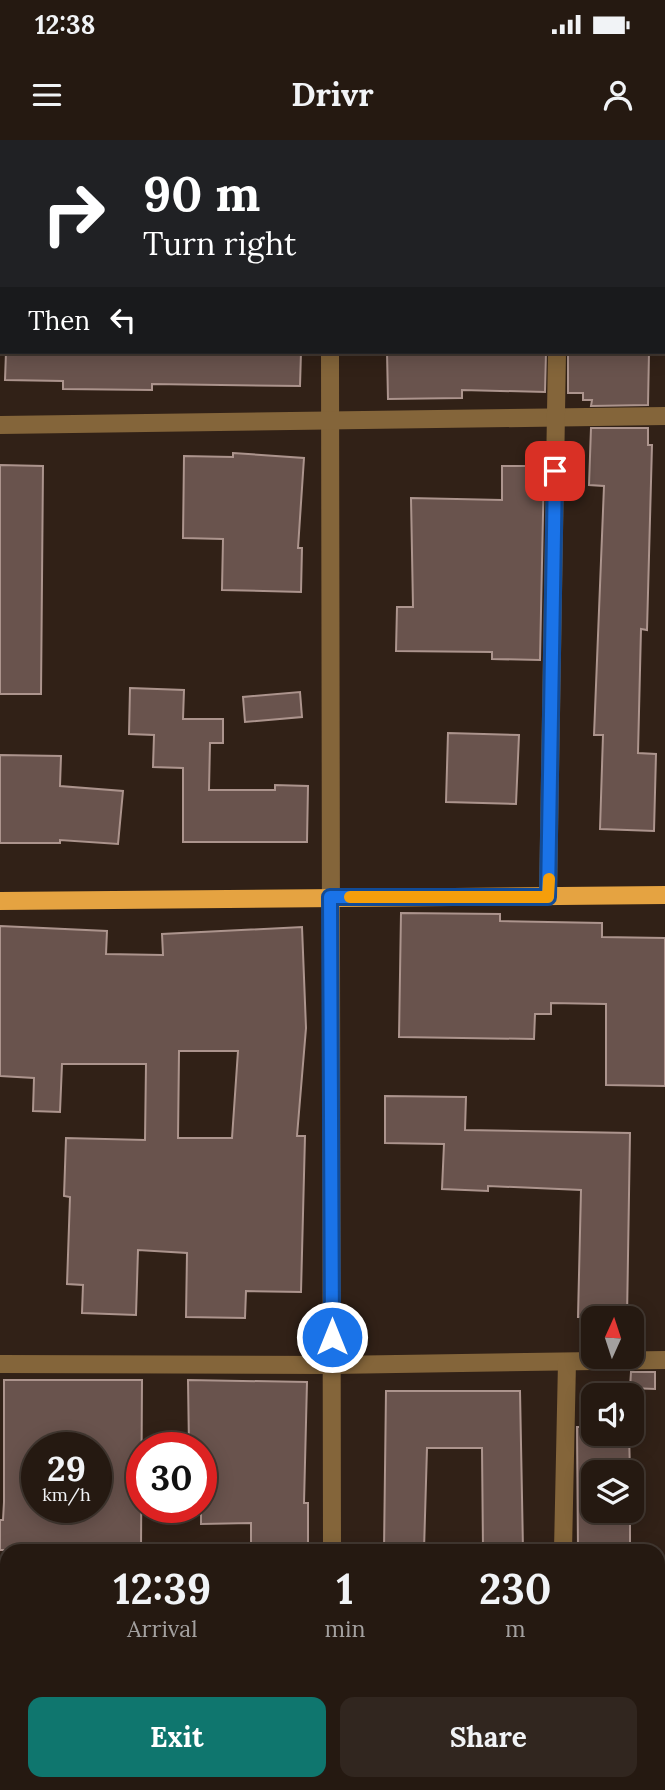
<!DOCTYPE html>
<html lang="en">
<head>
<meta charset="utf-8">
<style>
	:root { --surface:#251911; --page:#31261f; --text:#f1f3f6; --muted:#a3a09f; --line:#423831; --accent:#0f766e }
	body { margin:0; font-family:Lora,serif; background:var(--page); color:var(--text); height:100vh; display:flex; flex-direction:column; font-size:26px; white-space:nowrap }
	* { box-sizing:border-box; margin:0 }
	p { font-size:23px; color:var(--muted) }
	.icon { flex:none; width:38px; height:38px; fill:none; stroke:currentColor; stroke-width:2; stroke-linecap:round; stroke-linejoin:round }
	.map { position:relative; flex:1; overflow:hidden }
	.sheet { position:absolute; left:0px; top:1404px; width:665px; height:247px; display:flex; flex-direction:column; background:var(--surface); border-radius:21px 21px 0 0; box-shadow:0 4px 18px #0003,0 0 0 2px var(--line) }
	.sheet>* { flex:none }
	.hud { position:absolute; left:0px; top:0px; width:665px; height:214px; box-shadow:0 4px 18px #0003,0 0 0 2px var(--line); background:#202124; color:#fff; overflow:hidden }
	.needle { width:46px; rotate:3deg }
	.controls { position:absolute; left:581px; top:1166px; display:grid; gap:14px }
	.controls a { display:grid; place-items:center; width:63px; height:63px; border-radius:14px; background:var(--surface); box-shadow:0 4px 18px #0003,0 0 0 2px var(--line); font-size:35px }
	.speed { position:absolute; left:21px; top:1292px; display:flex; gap:14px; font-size:35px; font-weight:700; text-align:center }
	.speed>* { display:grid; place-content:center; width:91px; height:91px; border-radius:50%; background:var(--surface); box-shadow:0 4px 18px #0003,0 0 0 2px var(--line); line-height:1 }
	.speed small { font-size:18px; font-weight:400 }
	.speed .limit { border:10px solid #d22; background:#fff; color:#111 }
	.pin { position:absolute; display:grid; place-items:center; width:60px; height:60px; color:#fff; margin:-30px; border-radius:14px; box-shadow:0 4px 10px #0006 }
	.me { position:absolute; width:77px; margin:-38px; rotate:0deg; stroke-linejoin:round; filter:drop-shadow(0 0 5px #0008) }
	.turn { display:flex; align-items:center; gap:24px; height:147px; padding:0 28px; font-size:32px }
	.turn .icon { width:91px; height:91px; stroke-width:2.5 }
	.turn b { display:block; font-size:49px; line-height:60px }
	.then { display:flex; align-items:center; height:66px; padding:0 28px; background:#0003; gap:14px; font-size:26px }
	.eta { display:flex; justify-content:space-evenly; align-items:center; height:119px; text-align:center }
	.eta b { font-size:42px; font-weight:700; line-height:49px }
	.action { display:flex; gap:14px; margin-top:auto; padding:14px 28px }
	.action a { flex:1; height:80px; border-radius:14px; background:var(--accent); color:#fff; font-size:28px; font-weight:700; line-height:80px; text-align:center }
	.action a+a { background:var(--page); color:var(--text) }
	.status { display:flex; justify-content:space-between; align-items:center; height:49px; padding:0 35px; background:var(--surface); direction:ltr }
	.status svg { height:19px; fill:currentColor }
	header { display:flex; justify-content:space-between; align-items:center; height:91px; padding:0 28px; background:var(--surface); font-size:32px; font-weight:700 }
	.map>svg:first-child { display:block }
	.building { fill:#69534d; stroke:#ac948d; stroke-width:2; fill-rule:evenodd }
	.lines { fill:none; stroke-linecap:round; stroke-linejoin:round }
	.minor { stroke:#84653a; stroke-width:18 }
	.major { stroke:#e5a341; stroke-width:18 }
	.route-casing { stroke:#114b97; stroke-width:18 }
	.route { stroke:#1a73e8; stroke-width:12 }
	.slow { stroke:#f59e0b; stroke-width:12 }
</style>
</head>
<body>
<div class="status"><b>12:38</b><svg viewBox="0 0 49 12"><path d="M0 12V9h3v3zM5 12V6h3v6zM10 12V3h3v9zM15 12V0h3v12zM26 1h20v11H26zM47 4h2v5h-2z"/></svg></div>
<header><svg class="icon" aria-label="menu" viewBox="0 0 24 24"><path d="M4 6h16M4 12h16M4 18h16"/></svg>Drivr<svg class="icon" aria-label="person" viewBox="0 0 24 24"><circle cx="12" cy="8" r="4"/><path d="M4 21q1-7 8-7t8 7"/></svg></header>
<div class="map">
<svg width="665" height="1650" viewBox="0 0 665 1650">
	<rect width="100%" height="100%" fill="#312117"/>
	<g class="building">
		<path d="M 6,212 L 301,212 L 300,246 L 152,244 L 152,250 L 63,249 L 63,241 L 5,240 Z"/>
		<path d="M 387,212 L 546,212 L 545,252 L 462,250 L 462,258 L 388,259 Z"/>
		<path d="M 568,212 L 649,212 L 648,265 L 591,266 L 592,260 L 583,260 L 583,253 L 568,253 Z"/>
		<path d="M 591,288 L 648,288 L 648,305 L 652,305 L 647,490 L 641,489 L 638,613 L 656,614 L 654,691 L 600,689 L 603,595 L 594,595 L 604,346 L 589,345 Z"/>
		<path d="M 233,313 L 304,318 L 298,408 L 302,408 L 301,452 L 222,450 L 223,399 L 183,398 L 184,316 L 233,317 Z"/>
		<path d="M 0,325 L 43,326 L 41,554 L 0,554 Z"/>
		<path d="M 502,326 L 544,326 L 540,520 L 492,519 L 492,512 L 396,511 L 397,467 L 413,467 L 411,358 L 502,360 Z"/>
		<path d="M 130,548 L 184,550 L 183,579 L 223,579 L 223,603 L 210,603 L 209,650 L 275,650 L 275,645 L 308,646 L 307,702 L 183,702 L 183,628 L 153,627 L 154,595 L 129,594 Z"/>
		<path d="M 300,552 L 302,577 L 245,582 L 243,557 Z"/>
		<path d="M 448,593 L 519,595 L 516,664 L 446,662 Z"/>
		<path d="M 0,615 L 61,616 L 60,646 L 123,651 L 118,704 L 60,700 L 60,703 L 0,703 Z"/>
		<path d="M 401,773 L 500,774 L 500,781 L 602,783 L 602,797 L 665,798 L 665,946 L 606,945 L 606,864 L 551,863 L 551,874 L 535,874 L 534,899 L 399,897 Z"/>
		<path d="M 0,786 L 107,791 L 106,814 L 163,815 L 162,794 L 302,787 L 306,888 L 297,996 L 305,996 L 301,1152 L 246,1151 L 245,1178 L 186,1177 L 187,1113 L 138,1110 L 136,1175 L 82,1173 L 83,1145 L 67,1144 L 70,1057 L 64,1056 L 66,998 L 145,1000 L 146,924 L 62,924 L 60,972 L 33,971 L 34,938 L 0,936 ZM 179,911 L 238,911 L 232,998 L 178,998 Z"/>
		<path d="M 385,956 L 466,957 L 465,990 L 630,993 L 627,1178 L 578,1177 L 581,1050 L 488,1046 L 488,1051 L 442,1049 L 444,1004 L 385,1003 Z"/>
		<path d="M 631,1232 L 655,1232 L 655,1249 L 630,1248 Z"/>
		<path d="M 4,1240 L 142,1240 L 141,1410 L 0,1410 L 0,1380 L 3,1380 L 4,1362 ZM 37,1307 L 96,1307 L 96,1367 L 37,1367 Z"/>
		<path d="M 188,1240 L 307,1242 L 304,1363 L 308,1363 L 308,1410 L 251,1410 L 251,1383 L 201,1384 L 201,1307 L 189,1307 Z"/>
		<path d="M 386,1251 L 520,1251 L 523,1410 L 483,1410 L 482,1308 L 427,1308 L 424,1410 L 384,1410 Z"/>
		<path d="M 577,1287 L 593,1287 L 593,1293 L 629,1293 L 630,1332 L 593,1332 L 593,1370 L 630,1370 L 630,1410 L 578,1410 Z"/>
	</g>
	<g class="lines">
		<g class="minor">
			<path d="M 329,0 L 329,2"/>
			<path d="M 560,2 L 560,0"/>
			<path d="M 330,212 L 332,1410"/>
			<path d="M 0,285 L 665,276"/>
			<path d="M 548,756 L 557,212"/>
			<path d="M 0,1224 L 332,1225 L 665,1220"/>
			<path d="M 563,1410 L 567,1222"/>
			<path d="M 329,1650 L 329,1643"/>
		</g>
		<path class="major" d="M 0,761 L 665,755"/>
	</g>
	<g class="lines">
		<defs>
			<path id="route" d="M 332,1197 L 330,757 L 548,757 L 555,331"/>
		</defs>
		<use href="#route" class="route-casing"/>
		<use href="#route" class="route"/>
		<path class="slow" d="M 350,757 L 548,757 L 549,739"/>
	</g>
</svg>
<div class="controls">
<a><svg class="needle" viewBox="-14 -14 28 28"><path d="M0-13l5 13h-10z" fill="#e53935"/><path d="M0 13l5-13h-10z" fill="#a3a09f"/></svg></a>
<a><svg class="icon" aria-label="sound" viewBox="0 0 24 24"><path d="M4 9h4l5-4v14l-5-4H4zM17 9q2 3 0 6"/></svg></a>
<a><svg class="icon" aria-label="layers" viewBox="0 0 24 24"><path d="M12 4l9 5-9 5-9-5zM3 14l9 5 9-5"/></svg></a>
</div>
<div class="speed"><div>29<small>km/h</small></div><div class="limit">30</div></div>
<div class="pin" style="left:555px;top:331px;background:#d93025"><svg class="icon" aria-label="arrive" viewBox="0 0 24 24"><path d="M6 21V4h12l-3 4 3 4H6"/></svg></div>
<svg class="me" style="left:332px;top:1197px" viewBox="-20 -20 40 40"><circle r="17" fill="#1a73e8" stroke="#fff" stroke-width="3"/><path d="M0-11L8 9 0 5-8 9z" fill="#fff"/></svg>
<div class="hud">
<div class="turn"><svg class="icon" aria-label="right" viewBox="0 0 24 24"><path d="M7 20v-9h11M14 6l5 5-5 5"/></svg><div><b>90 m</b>Turn right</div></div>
<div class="then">Then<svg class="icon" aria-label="left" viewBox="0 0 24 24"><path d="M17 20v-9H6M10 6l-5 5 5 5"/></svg></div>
</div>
<section class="sheet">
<div class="eta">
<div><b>12:39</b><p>Arrival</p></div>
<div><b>1</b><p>min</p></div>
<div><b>230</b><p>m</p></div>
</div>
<div class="action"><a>Exit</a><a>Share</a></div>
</section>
</div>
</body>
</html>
